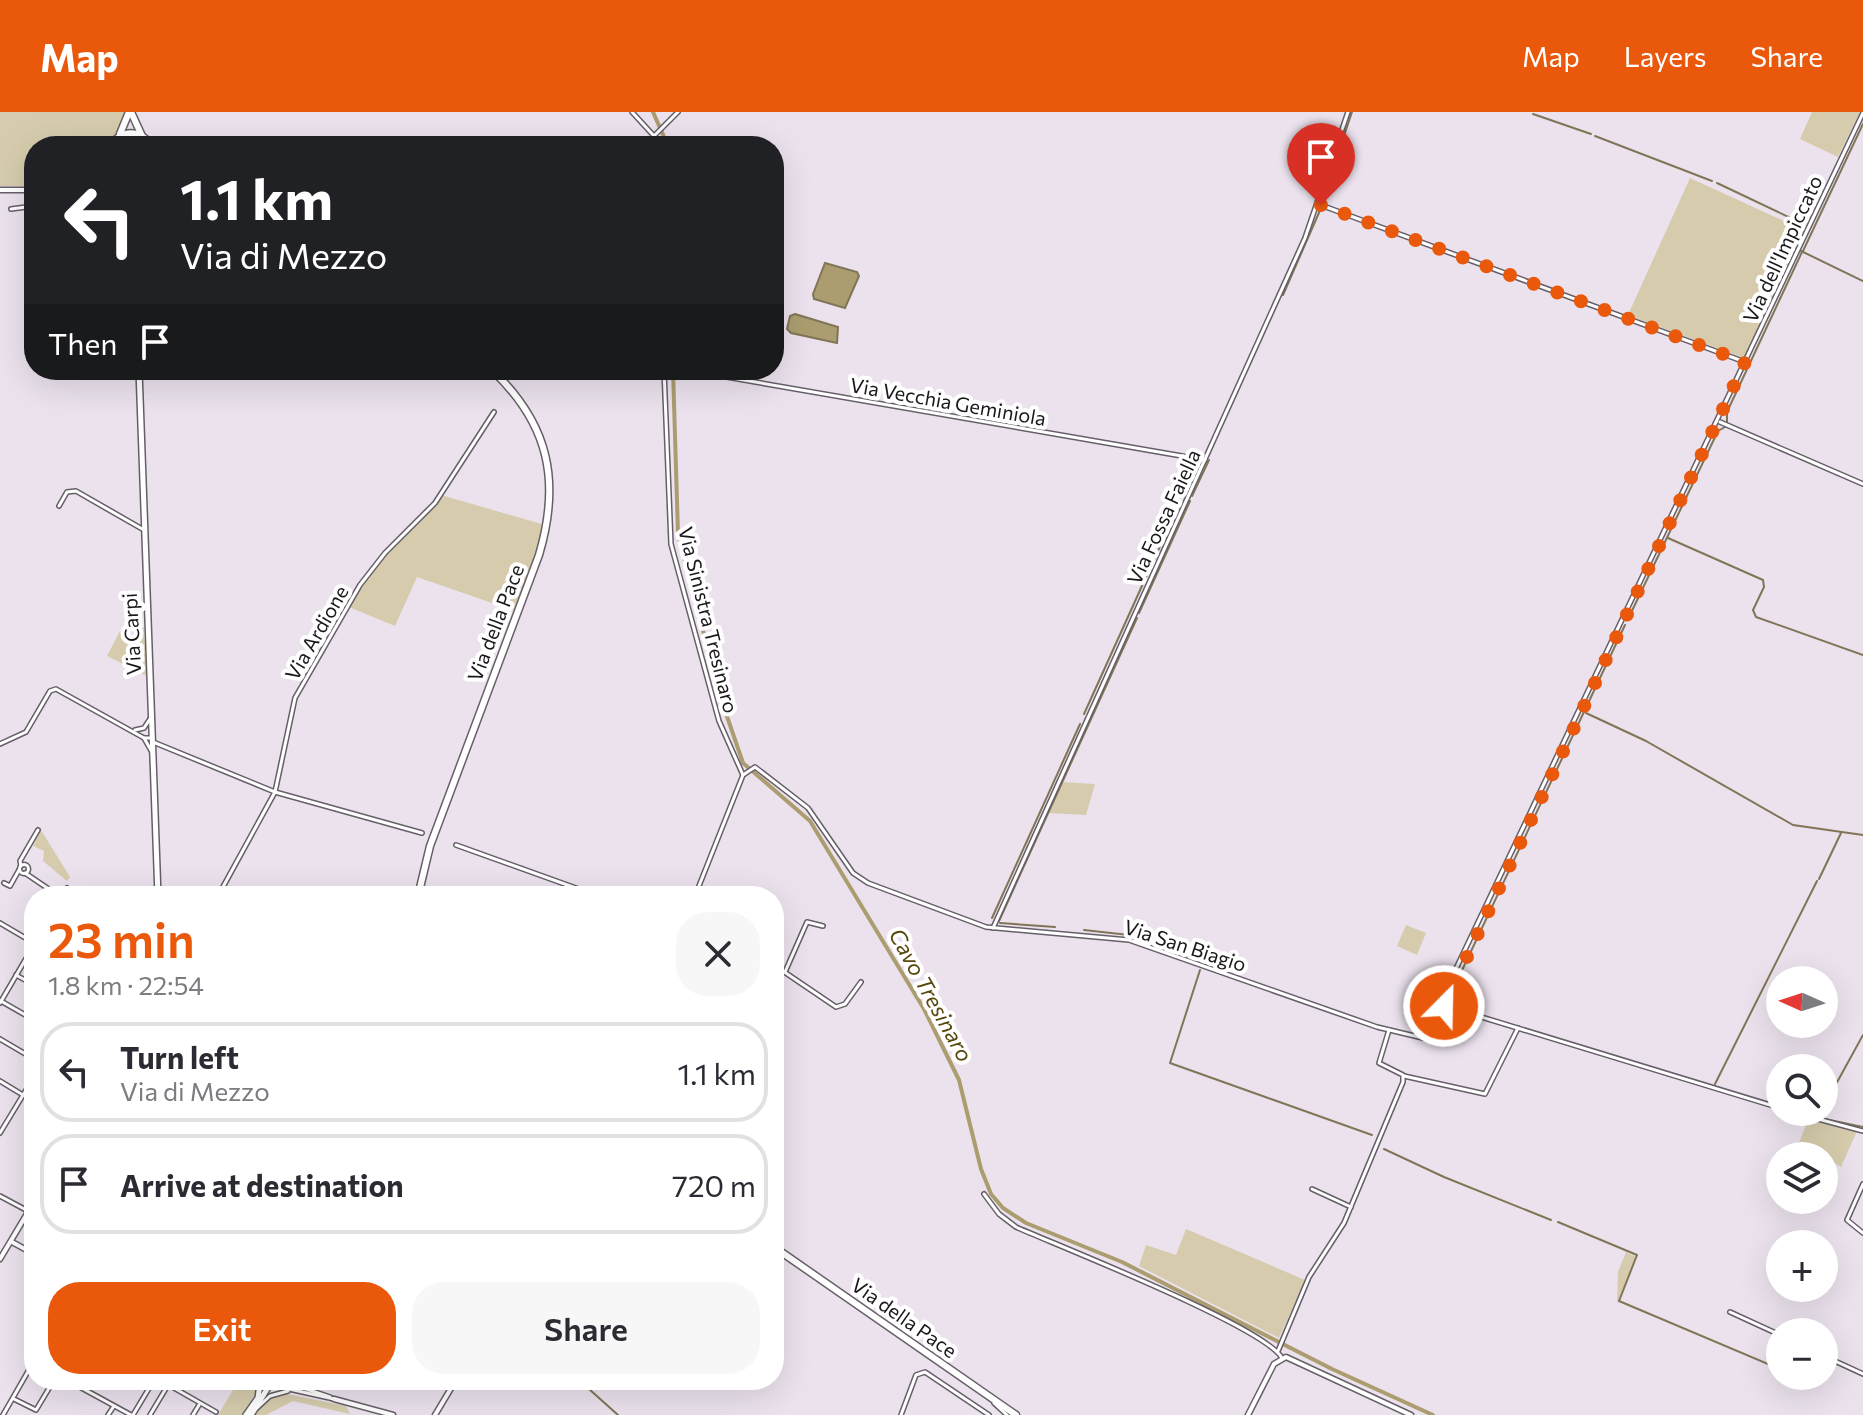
<!DOCTYPE html>
<html lang="en">
<head>
<meta charset="utf-8">
<style>
	:root { --surface:#fff; --page:#f7f7f7; --text:#2b2b33; --muted:#7c7c81; --line:#e1e1e2; --accent:#ea580c }
	body { margin:0; font-family:Commissioner,sans-serif; background:var(--page); color:var(--text); height:100vh; display:flex; flex-direction:column; font-size:30px; white-space:nowrap }
	* { box-sizing:border-box; margin:0 }
	p { font-size:26px; color:var(--muted) }
	.icon { flex:none; width:44px; height:44px; fill:none; stroke:currentColor; stroke-width:2; stroke-linecap:round; stroke-linejoin:round }
	.map { position:relative; flex:1; overflow:hidden }
	.sheet { position:absolute; left:24px; top:774px; width:760px; height:504px; display:flex; flex-direction:column; background:var(--surface); border-radius:32px; box-shadow:0 8px 32px #0002 }
	.sheet>* { flex:none }
	.top-card { position:absolute; left:24px; top:24px; width:760px; height:244px; border-radius:32px; box-shadow:0 8px 32px #0002; background:#202124; color:#fff; overflow:hidden }
	.needle { width:52px; rotate:273deg }
	.fabs { position:absolute; left:1766px; top:854px; display:grid; gap:16px }
	.fabs a { display:grid; place-items:center; width:72px; height:72px; border-radius:50%; background:var(--surface); box-shadow:0 8px 32px #0002; font-size:40px }
	.pin { position:absolute; display:grid; place-items:center; width:68px; height:68px; color:#fff; margin:-82px -34px; border-radius:50% 50% 50% 0; rotate:-45deg; box-shadow:0 0 8px #0007 }
	.pin .icon { rotate:45deg }
	.me { position:absolute; width:88px; margin:-44px; rotate:23deg; stroke-linejoin:round; filter:drop-shadow(0 0 6px #0008) }
	.turn { display:flex; align-items:center; gap:28px; height:168px; padding:0 24px; font-size:36px }
	.turn .icon { width:104px; height:104px; stroke-width:2.5 }
	.turn b { display:block; font-size:56px; line-height:68px }
	.then { display:flex; align-items:center; height:76px; padding:0 24px; background:#0003; gap:16px; font-size:30px }
	.round { display:grid; place-items:center; flex:none; width:84px; height:84px; border-radius:32px; background:var(--page) }
	.headline { display:flex; align-items:center; justify-content:space-between; height:136px; padding:0 24px }
	h1 { font-size:48px; font-weight:600; line-height:60px; color:var(--accent) }
	.action { display:flex; gap:16px; margin-top:auto; padding:16px 24px }
	.action a { flex:1; height:92px; border-radius:32px; background:var(--accent); color:#fff; font-size:32px; font-weight:600; line-height:92px; text-align:center }
	.action a+a { background:var(--page); color:var(--text) }
	ul { padding:0; list-style:none }
	li { display:flex; align-items:center; gap:24px; height:100px; margin:0 16px 12px; padding:0 8px; border:4px solid var(--line); border-radius:32px }
	li div { flex:1 }
	li b { display:block; font-size:30px }
	li em { font-style:normal }
	header { display:flex; align-items:center; gap:48px; box-sizing:border-box; height:112px; padding:0 40px; background:var(--accent); color:#fff }
	header strong { font-size:38px }
	nav { display:flex; gap:44px; margin-inline-start:auto; font-size:28px }
	.map>svg:first-child { display:block }
	.green { fill:#d6ccad }
	.water { fill:#ab9d6f; stroke:#807556; stroke-width:2 }
	.lines { fill:none; stroke-linecap:round; stroke-linejoin:round }
	.stream { stroke:#807556; stroke-width:2 }
	.canal { stroke:#ab9d6f; stroke-width:4 }
	.minor-casing { stroke:#665f68; stroke-width:6 }
	.tertiary-casing { stroke:#665f68; stroke-width:7 }
	.secondary-casing { stroke:#665f68; stroke-width:8 }
	.primary-casing { stroke:#665f68; stroke-width:9 }
	.minor { stroke:#fff; stroke-width:3 }
	.tertiary { stroke:#fff; stroke-width:4 }
	.secondary { stroke:#fff; stroke-width:5 }
	.primary { stroke:#fff; stroke-width:6 }
	.route { stroke:#ea580c; stroke-width:14; stroke-dasharray:0 25.2 }
	.labels { text-anchor:middle; stroke-width:8; stroke-linejoin:round; paint-order:stroke }
	.street-label { font-size:20px; fill:#1b181c; stroke:#fff }
	.water-label { font-size:22px; font-style:italic; fill:#56470c; stroke:#fff }
</style>
</head>
<body>
<header>
<strong>Map</strong>
<nav><a>Map</a><a>Layers</a><a>Share</a></nav>
</header>
<div class="map">
<svg width="1863" height="1303" viewBox="0 0 1863 1303">
	<rect width="100%" height="100%" fill="#ebe2ed"/>
	<g class="green">
		<path d="M 0,0 L 125,0 L 121,15 L 106,34 L 34,34 L 34,74 L 0,74 Z"/>
		<path d="M 1812,0 L 1860,0 L 1838,45 L 1800,27 Z"/>
		<path d="M 1690,66 L 1795,114 L 1783,137 L 1791,142 L 1744,246 L 1628,203 Z"/>
		<path d="M 441,383 L 545,413 L 518,500 L 417,465 L 395,514 L 349,495 L 366,464 Z"/>
		<path d="M 133,516 L 144,516 L 147,564 L 107,544 L 120,519 L 133,525 Z"/>
		<path d="M 1062,670 L 1095,672 L 1086,703 L 1048,701 Z"/>
		<path d="M 41,718 L 70,765 L 67,769 L 43,749 L 44,739 L 33,734 Z"/>
		<path d="M 1406,813 L 1426,821 L 1417,843 L 1397,834 Z"/>
		<path d="M 1808,1008 L 1857,1019 L 1841,1055 L 1824,1044 L 1797,1036 Z"/>
		<path d="M 1186,1117 L 1305,1168 L 1279,1226 L 1139,1154 L 1146,1133 L 1176,1143 Z"/>
		<path d="M 1626,1140 L 1636,1145 L 1617,1192 L 1618,1160 Z"/>
		<path d="M 239,1268 L 251,1268 L 257,1280 L 242,1303 L 218,1303 Z"/>
		<path d="M 282,1281 L 346,1294 L 350,1302 L 293,1289 L 266,1303 L 254,1303 L 271,1286 Z"/>
	</g>
	<g class="water">
		<path d="M 825,151 L 857,160 L 859,164 L 845,196 L 814,187 L 813,182 Z"/>
		<path d="M 795,202 L 838,215 L 837,231 L 791,221 L 787,217 L 790,204 Z"/>
	</g>
	<g class="lines">
		<g class="stream">
			<path d="M 1533,2 L 1591,22"/>
			<path d="M 1595,24 L 1712,69"/>
			<path d="M 1328,71 L 1352,0"/>
			<path d="M 1717,71 L 1799,110"/>
			<path d="M 1323,91 L 1327,76"/>
			<path d="M 1796,137 L 1792,134 L 1801,114"/>
			<path d="M 1801,139 L 1863,169"/>
			<path d="M 1803,139 L 1863,12"/>
			<path d="M 1283,183 L 1321,96"/>
			<path d="M 1727,310 L 1727,300 L 1802,140"/>
			<path d="M 1192,384 L 1209,348"/>
			<path d="M 1668,426 L 1763,468 L 1764,475 L 1753,498 L 1756,505 L 1863,543"/>
			<path d="M 1139,501 L 1190,389"/>
			<path d="M 1630,503 L 1718,319 L 1725,315"/>
			<path d="M 1586,601 L 1646,629 L 1793,713 L 1863,723"/>
			<path d="M 1084,602 L 1175,401"/>
			<path d="M 1819,767 L 1841,721"/>
			<path d="M 992,806 L 1080,612"/>
			<path d="M 999,809 L 1137,506"/>
			<path d="M 1000,811 L 1055,815"/>
			<path d="M 1084,818 L 1129,823 L 1200,848"/>
			<path d="M 1200,858 L 1170,951 L 1372,1023"/>
			<path d="M 1448,888 L 1625,513"/>
			<path d="M 1715,972 L 1817,769"/>
			<path d="M 1824,994 L 1863,923"/>
			<path d="M 1820,1000 L 1820,1006 L 1863,1015"/>
			<path d="M 1384,1037 L 1444,1065 L 1551,1108"/>
			<path d="M 1558,1110 L 1637,1143 L 1619,1189 L 1780,1257"/>
			<path d="M 1797,1264 L 1807,1269"/>
			<path d="M 579,1268 L 618,1303"/>
		</g>
		<g class="canal">
			<path d="M 653,0 L 668,34"/>
			<path d="M 673,258 L 678,422 L 720,584 L 743,651 L 810,709 L 924,897 L 959,968 L 981,1057 L 991,1082 L 1003,1096 L 1026,1111 L 1122,1150 L 1332,1257 L 1433,1303"/>
		</g>
		<defs>
			<g id="minor">
				<path d="M 632,0 L 654,24 L 657,34"/>
				<path d="M 654,24 L 678,0"/>
				<path d="M 1318,92 L 1745,250"/>
				<path d="M 11,97 L 34,94"/>
				<path d="M 664,258 L 671,432 L 719,609 L 743,663"/>
				<path d="M 686,258 L 1205,348"/>
				<path d="M 1720,310 L 1863,372"/>
				<path d="M 59,394 L 67,380 L 76,379 L 144,418"/>
				<path d="M 135,618 L 144,616 L 150,607"/>
				<path d="M 144,626 L 152,640"/>
				<path d="M 153,630 L 275,680 L 422,721"/>
				<path d="M 0,632 L 26,620 L 50,579 L 56,577 L 144,626 L 152,626"/>
				<path d="M 456,733 L 598,784"/>
				<circle cx="24" cy="757" r="4.5"/>
				<path d="M 21,754 L 20,749 L 38,718"/>
				<path d="M 25,761 L 59,784"/>
				<path d="M 4,771 L 10,774 L 19,758"/>
				<path d="M 67,776 L 71,780 L 63,784 Z"/>
				<path d="M 218,784 L 275,680 L 295,586 L 360,473 L 385,441 L 435,391 L 494,300"/>
				<path d="M 695,784 L 743,663 L 755,655 L 808,696 L 853,761 L 868,771 L 986,815 L 1129,828 L 1377,915 L 1423,926 L 1863,1"/>
				<path d="M 0,811 L 34,831"/>
				<path d="M 993,816 L 1305,126 L 1348,0"/>
				<path d="M 774,853 L 836,895 L 845,892 L 861,870"/>
				<path d="M 785,860 L 807,810 L 823,814"/>
				<path d="M 16,863 L 34,873"/>
				<path d="M 1,889 L 34,908"/>
				<path d="M 0,891 L 34,833"/>
				<path d="M 1442,893 L 1780,996"/>
				<path d="M 0,927 L 34,947"/>
				<path d="M 1404,964 L 1485,982 L 1518,916"/>
				<path d="M 0,969 L 23,983"/>
				<path d="M 1792,1000 L 1863,1019"/>
				<path d="M 0,1021 L 34,965"/>
				<path d="M 1863,1072 L 1847,1108 L 1863,1121"/>
				<path d="M 1312,1077 L 1351,1095"/>
				<path d="M 984,1082 L 999,1102 L 1016,1115 C 1059,1134 1265,1215 1282,1246"/>
				<path d="M 0,1084 L 28,1099"/>
				<path d="M 1730,1200 L 1780,1223"/>
				<path d="M 1278,1239 L 1309,1165 L 1344,1111 L 1403,970 L 1403,963 L 1379,951 L 1389,918"/>
				<path d="M 1824,1244 L 1863,1262"/>
				<path d="M 67,1268 L 131,1303"/>
				<path d="M 160,1268 L 216,1300"/>
				<path d="M 279,1268 L 330,1285"/>
				<path d="M 271,1273 L 334,1287"/>
				<path d="M 14,1287 L 36,1298 L 54,1268"/>
				<path d="M 994,1291 L 1007,1303"/>
				<path d="M 257,1296 L 270,1284 L 288,1279"/>
				<path d="M 3,1303 L 34,1249"/>
				<path d="M 108,1303 L 114,1294"/>
				<path d="M 133,1303 L 154,1268"/>
				<path d="M 150,1303 L 171,1268"/>
				<path d="M 193,1303 L 199,1293"/>
				<path d="M 901,1303 L 916,1263 L 925,1260 L 989,1303"/>
			</g>
			<g id="tertiary">
				<path d="M 0,78 L 34,78"/>
				<path d="M 12,1130 L 34,1142"/>
				<path d="M 0,1147 L 34,1090"/>
				<path d="M 334,1287 L 393,1303"/>
				<path d="M 435,1303 L 456,1268"/>
				<path d="M 1248,1303 L 1274,1252 L 1286,1245 L 1411,1303"/>
			</g>
			<g id="secondary">
				<path d="M 139,258 L 158,784"/>
				<path d="M 257,1268 L 265,1274 L 275,1268"/>
				<path d="M 246,1303 L 258,1286 L 260,1272"/>
				<path d="M 251,1303 L 269,1274"/>
			</g>
			<g id="primary">
				<path d="M 131,0 L 142,24"/>
				<path d="M 120,22 L 129,0"/>
				<path d="M 110,34 C 122,17 140,17 152,34"/>
				<path d="M 418,784 L 430,734 L 539,443 C 561,369 549,312 492,258"/>
				<path d="M 774,1135 L 1016,1303"/>
			</g>
		</defs>
		<use href="#minor" class="minor-casing"/>
		<use href="#tertiary" class="tertiary-casing"/>
		<use href="#secondary" class="secondary-casing"/>
		<use href="#primary" class="primary-casing"/>
		<use href="#minor" class="minor"/>
		<use href="#tertiary" class="tertiary"/>
		<use href="#secondary" class="secondary"/>
		<use href="#primary" class="primary"/>
	</g>
	<g class="lines">
		<path class="route" d="M 1321,93 L 1745,250 L 1444,894"/>
	</g>
	<g class="labels">
		<g class="street-label">
			<text transform="translate(1783 137) rotate(-65)" y="7">Via dell'Impiccato</text>
			<text transform="translate(948 290) rotate(10)" y="7">Via Vecchia Geminiola</text>
			<text transform="translate(1164 405) rotate(-65)" y="7">Via Fossa Faiella</text>
			<text transform="translate(708 508) rotate(76)" y="7">Via Sinistra Tresinaro</text>
			<text transform="translate(496 511) rotate(-69)" y="7">Via della Pace</text>
			<text transform="translate(317 521) rotate(-60)" y="7">Via Ardione</text>
			<text transform="translate(132 522) rotate(-93)" y="7">Via Carpi</text>
			<text transform="translate(1185 834) rotate(18)" y="7">Via San Biagio</text>
			<text transform="translate(904 1206) rotate(35)" y="7">Via della Pace</text>
		</g>
		<g class="water-label">
			<text transform="translate(931 883) rotate(61)" y="8">Cavo Tresinaro</text>
		</g>
	</g>
</svg>
<div class="fabs">
<a><svg class="needle" viewBox="-14 -14 28 28"><path d="M0-13l5 13h-10z" fill="#e53935"/><path d="M0 13l5-13h-10z" fill="#7c7c81"/></svg></a>
<a><svg class="icon" aria-label="search" viewBox="0 0 24 24"><circle cx="10" cy="10" r="6"/><path d="M15 15l6 6"/></svg></a>
<a><svg class="icon" aria-label="layers" viewBox="0 0 24 24"><path d="M12 4l9 5-9 5-9-5zM3 14l9 5 9-5"/></svg></a>
<a>+</a>
<a>−</a>
</div>
<div class="pin" style="left:1321px;top:93px;background:#d93025"><svg class="icon" aria-label="arrive" viewBox="0 0 24 24"><path d="M6 21V4h12l-3 4 3 4H6"/></svg></div>
<svg class="me" style="left:1444px;top:894px" viewBox="-20 -20 40 40"><circle r="17" fill="#ea580c" stroke="#fff" stroke-width="3"/><path d="M0-11L8 9 0 5-8 9z" fill="#fff"/></svg>
<div class="top-card">
<div class="turn"><svg class="icon" aria-label="left" viewBox="0 0 24 24"><path d="M17 20v-9H6M10 6l-5 5 5 5"/></svg><div><b>1.1 km</b>Via di Mezzo</div></div>
<div class="then">Then<svg class="icon" aria-label="arrive" viewBox="0 0 24 24"><path d="M6 21V4h12l-3 4 3 4H6"/></svg></div>
</div>
<section class="sheet">
<div class="headline"><div><h1>23 min</h1><p>1.8 km · 22:54</p></div><a class="round"><svg class="icon" aria-label="close" viewBox="0 0 24 24"><path d="M6 6l12 12M18 6L6 18"/></svg></a></div>
<ul>
<li><svg class="icon" aria-label="left" viewBox="0 0 24 24"><path d="M17 20v-9H6M10 6l-5 5 5 5"/></svg><div><b>Turn left</b><p>Via di Mezzo</p></div><em>1.1 km</em></li>
<li><svg class="icon" aria-label="arrive" viewBox="0 0 24 24"><path d="M6 21V4h12l-3 4 3 4H6"/></svg><div><b>Arrive at destination</b></div><em>720 m</em></li>
</ul>
<div class="action"><a>Exit</a><a>Share</a></div>
</section>
</div>
</body>
</html>
